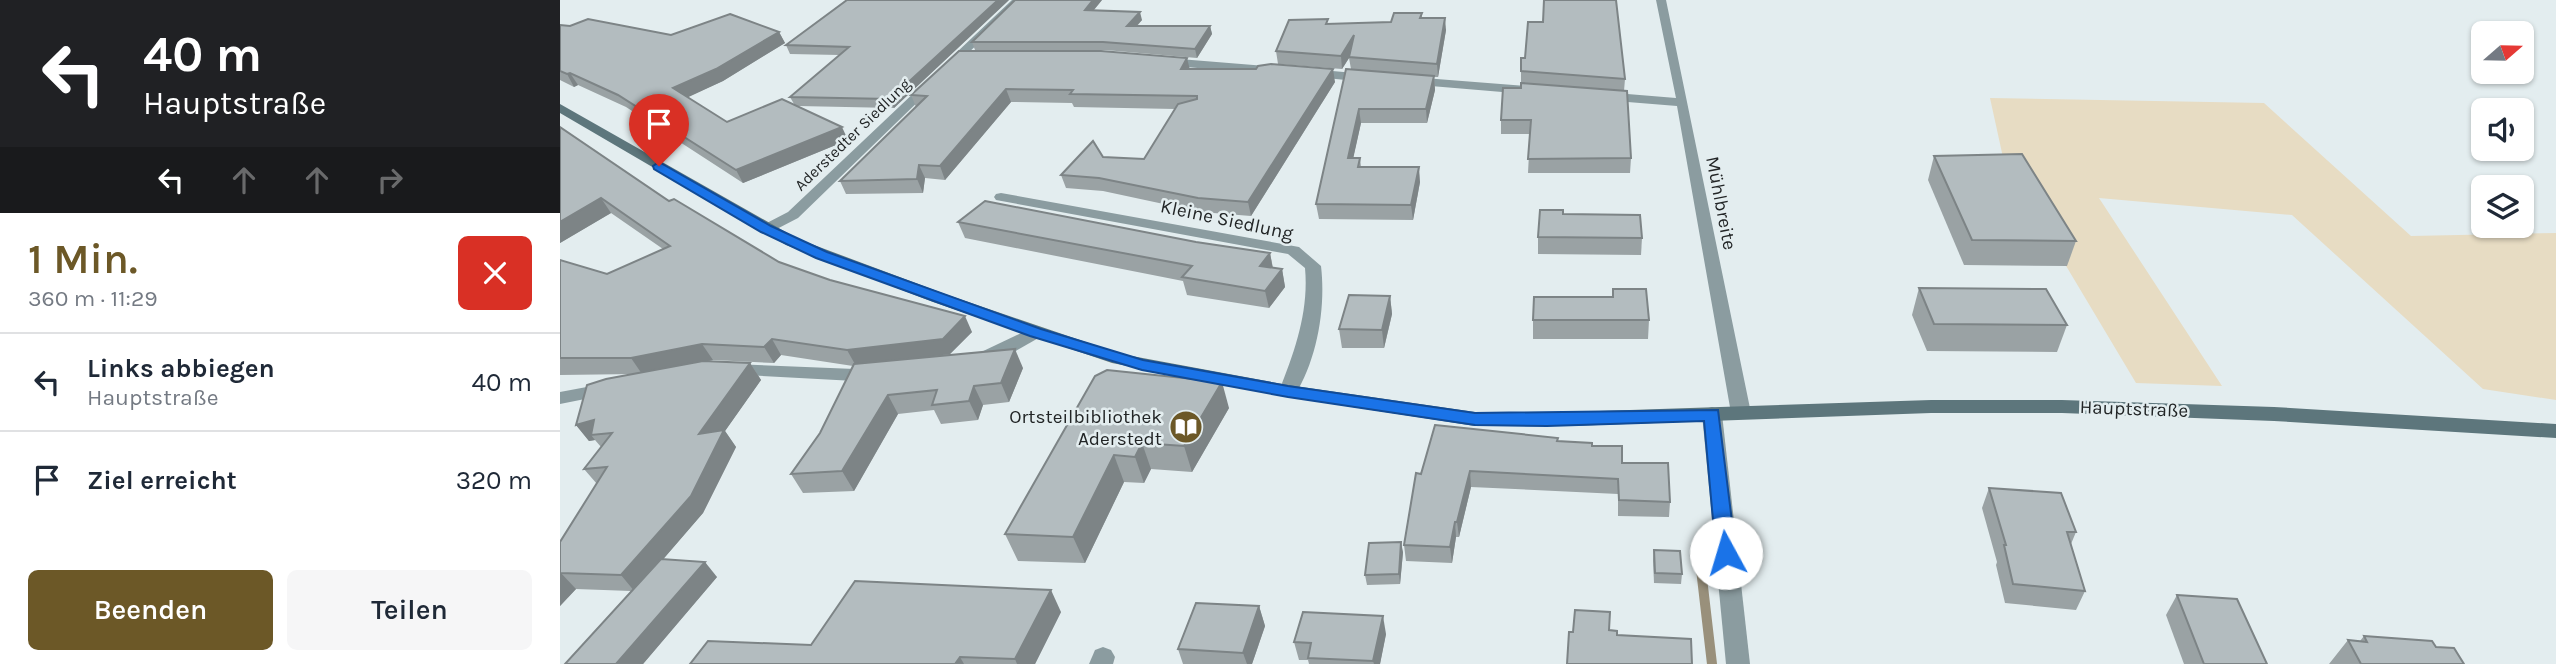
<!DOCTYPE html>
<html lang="de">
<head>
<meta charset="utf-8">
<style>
	:root { --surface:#fff; --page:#f6f6f7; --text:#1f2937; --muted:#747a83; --line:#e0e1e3; --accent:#6c5827 }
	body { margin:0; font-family:Karla,sans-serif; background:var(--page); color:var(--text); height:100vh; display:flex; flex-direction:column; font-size:26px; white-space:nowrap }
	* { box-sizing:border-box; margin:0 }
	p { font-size:23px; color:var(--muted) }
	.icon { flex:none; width:38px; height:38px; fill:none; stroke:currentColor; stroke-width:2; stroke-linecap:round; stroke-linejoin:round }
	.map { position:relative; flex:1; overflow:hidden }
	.side { display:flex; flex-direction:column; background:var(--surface); width:560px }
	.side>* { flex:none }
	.hud { background:#202124; color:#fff; overflow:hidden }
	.needle { width:46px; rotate:70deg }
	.fabs { position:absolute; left:1911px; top:21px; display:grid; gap:14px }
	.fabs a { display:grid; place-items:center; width:63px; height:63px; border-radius:10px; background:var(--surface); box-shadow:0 2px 5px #0004; font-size:35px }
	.pin { position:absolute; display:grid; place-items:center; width:60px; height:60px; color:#fff; margin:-72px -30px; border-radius:50% 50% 50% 0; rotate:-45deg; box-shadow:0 0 7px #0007 }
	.pin .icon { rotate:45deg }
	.me { position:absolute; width:77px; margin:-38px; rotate:354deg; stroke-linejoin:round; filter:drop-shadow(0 0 5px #0008) }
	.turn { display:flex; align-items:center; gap:24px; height:147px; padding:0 28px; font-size:32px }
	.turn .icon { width:91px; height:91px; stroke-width:2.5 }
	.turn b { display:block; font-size:49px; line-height:60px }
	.lanes { display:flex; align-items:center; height:66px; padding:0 28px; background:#0003; justify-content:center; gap:35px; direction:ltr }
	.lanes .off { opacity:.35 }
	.round { display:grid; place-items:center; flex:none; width:74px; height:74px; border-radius:10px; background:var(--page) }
	.summary { display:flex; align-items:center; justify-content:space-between; height:119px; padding:0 28px }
	h1 { font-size:42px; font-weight:600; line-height:52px; color:var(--accent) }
	.button { display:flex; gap:14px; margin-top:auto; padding:14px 28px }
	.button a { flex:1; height:80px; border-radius:10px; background:var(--accent); color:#fff; font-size:28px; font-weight:600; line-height:80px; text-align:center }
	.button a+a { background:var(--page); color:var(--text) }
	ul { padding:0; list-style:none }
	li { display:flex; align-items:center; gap:21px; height:98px; padding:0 28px; border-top:2px solid var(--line) }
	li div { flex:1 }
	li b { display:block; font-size:26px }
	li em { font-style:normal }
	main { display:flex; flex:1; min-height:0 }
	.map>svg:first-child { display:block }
	.green { fill:#e7dcc3 }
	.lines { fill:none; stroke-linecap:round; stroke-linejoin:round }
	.stream { stroke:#99907b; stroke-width:10 }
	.minor { fill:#8b9ca0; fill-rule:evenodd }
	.secondary { fill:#5d767c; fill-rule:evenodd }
	.wall { fill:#9aa2a4 }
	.shaded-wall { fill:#7d8486 }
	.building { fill:#b3bcbf; stroke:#7d8486; stroke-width:2 }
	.route { fill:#1a73e8; stroke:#114b97; stroke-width:2 }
	.labels { text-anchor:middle; stroke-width:5; stroke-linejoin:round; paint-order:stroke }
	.far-street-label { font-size:16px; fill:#222526; stroke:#e3edef }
	.street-label { font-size:19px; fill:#222526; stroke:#e3edef }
	.poi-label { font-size:19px; fill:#222526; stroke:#e3edef; text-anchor:end }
</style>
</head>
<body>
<main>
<section class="side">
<div class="hud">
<div class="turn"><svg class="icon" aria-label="left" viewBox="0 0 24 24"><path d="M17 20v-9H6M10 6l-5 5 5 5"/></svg><div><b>40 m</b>Hauptstraße</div></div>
<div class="lanes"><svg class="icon" aria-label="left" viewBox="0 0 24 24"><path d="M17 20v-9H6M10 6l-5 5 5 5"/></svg><svg class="icon off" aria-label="ahead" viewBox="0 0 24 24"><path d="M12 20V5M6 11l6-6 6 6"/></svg><svg class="icon off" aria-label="ahead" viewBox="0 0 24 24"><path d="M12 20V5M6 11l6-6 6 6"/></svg><svg class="icon off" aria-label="right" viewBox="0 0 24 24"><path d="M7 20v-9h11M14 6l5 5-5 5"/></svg></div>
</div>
<div class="summary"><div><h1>1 Min.</h1><p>360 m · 11:29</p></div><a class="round" style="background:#d93025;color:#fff"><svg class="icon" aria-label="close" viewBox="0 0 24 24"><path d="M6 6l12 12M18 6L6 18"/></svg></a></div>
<ul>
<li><svg class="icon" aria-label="left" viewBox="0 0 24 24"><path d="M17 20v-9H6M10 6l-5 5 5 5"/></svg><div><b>Links abbiegen</b><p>Hauptstraße</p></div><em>40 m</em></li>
<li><svg class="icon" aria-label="arrive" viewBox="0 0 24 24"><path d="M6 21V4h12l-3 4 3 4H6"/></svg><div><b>Ziel erreicht</b></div><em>320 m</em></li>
</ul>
<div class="button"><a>Beenden</a><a>Teilen</a></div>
</section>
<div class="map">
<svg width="1996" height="664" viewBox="0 0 1996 664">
	<rect width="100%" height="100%" fill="#e3edef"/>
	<path class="green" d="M 1430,98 L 1704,103 L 1851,236 L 1996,233 L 1996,400 L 1923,389 L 1732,215 L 1539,198 L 1662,386 L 1576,383 L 1444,162 Z"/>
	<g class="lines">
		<path class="stream" d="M 1139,552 L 1152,664"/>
		<g class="minor">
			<path d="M 452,0 L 463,0 L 238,218 L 211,232 L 201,232 L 198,229 L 201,226 L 228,212 Z"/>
			<path d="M 1096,0 L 1106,0 L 1191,413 L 1188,418 L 1174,418 L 1171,413 L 1117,106 L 1043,100 L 1037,96 L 1043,92 L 1116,98 Z"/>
			<path d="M 607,58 L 719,67 L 725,71 L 719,75 L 603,65 L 601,62 Z"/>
			<path d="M 750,69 L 806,74 L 812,78 L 806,82 L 746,76 L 746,70 Z"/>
			<path d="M 851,77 L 966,86 L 972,90 L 966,94 L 847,84 L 845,81 Z"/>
			<path d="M 441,193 L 739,247 L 761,266 C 766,308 757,359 735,395 L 721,395 L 719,391 C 735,351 749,311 745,268 L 728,254 L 436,200 L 434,197 L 436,194 Z"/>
			<path d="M 476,326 L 482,328 L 485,332 L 482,336 L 454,352 L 423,364 L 414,358 L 417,354 Z"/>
			<path d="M 172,364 L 295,369 L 312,367 L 321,373 L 318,377 L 295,381 L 166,374 L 163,370 Z"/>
			<path d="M 48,383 L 55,385 L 57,389 L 55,393 L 0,404 L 0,392 Z"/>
			<path d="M 1152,407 L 1159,409 L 1162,414 L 1190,664 L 1166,664 L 1142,414 L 1145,409 Z"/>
			<path d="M 543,647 L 551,650 L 555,657 L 553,664 L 529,664 L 535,650 Z"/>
		</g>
		<path class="secondary" d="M 0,104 L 238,239 L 385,294 L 561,354 L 728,385 L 915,412 L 1010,412 L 1371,400 L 1502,400 L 1714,407 L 1996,424 L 1996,438 L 1714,421 L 1502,413 L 1371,413 L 1010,426 L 915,426 L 728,397 L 552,363 L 373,302 L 226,245 L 0,113 Z"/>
	</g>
	<g class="wall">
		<path d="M 449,0 L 334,108 L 238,106 L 288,140 L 183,183 L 66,107 L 18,85 L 14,87 L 0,80 L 0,25 L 111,35 L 219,32 L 225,43 L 163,81 L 127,97 L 167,122 L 234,104 L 230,97 L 279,55 L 230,54 L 226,45 Z"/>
		<path d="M 542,0 L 534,10 L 582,20 L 577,26 L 650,26 L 652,34 L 637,58 L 545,50 L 415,50 L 412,42 Z"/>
		<path d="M 862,13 L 862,18 L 886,30 L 878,77 L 874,77 L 875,90 L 867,123 L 801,123 L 793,158 L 800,158 L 801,167 L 860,182 L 853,220 L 759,219 L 756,204 L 791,69 L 789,58 L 782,69 L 718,64 L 716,51 L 768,24 L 831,22 Z"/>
		<path d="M 961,58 L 1065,79 L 1064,91 L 1071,158 L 1070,173 L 968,173 L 970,134 L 941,134 L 941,120 L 961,88 Z"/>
		<path d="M 629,69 L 775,82 L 691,216 L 641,212 L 543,191 L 506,188 L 501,175 L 543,157 L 584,159 L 615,109 L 514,107 L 512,103 L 451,102 L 385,180 L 365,178 L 363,193 L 286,194 L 280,181 L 356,107 L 351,95 Z"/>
		<path d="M 0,127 L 109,201 L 219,262 L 412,332 L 390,354 L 463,368 L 449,402 L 423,405 L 418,420 L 381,424 L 374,410 L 338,414 L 294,491 L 243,493 L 231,474 L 260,433 L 293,366 L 221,355 L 214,363 L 153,360 L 147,361 L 190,363 L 201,380 L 165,431 L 176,447 L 143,513 L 103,559 L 157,577 L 83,664 L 5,664 L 71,591 L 16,589 L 0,606 L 0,542 L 37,484 L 24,469 L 41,447 L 35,440 L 29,441 L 16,425 L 75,374 L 0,375 L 0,260 L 47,274 L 103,249 L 51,213 L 0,243 Z"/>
		<path d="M 1374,156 L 1516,241 L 1507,266 L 1404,265 L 1368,180 Z"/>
		<path d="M 1003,214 L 1082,238 L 1081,255 L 978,254 L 978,237 Z"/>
		<path d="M 398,222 L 636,242 L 710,253 L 713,268 L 722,269 L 725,287 L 709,308 L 627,295 L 623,281 L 405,238 Z"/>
		<path d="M 1359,288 L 1507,325 L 1497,352 L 1367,351 L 1352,315 Z"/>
		<path d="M 1053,289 L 1089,320 L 1088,339 L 973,339 L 973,320 L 1052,297 Z"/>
		<path d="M 830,296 L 832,314 L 824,348 L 782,348 L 779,329 Z"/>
		<path d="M 535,376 L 669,408 L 632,472 L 591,469 L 584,483 L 564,482 L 525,563 L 458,561 L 445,534 Z"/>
		<path d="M 998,441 L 1032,446 L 1062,463 L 1110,502 L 1109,517 L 1058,516 L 1058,494 L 911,487 L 899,537 L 896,537 L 892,563 L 846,561 L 844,545 L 861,474 Z"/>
		<path d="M 1429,488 L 1516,532 L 1511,544 L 1525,591 L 1516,610 L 1445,603 L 1436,565 L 1437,562 L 1422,508 Z"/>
		<path d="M 1094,550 L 1122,574 L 1121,584 L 1094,583 L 1093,560 Z"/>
		<path d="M 843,552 L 840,584 L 807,585 L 805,575 Z"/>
		<path d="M 1617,595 L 1707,664 L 1624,664 L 1606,615 Z"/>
		<path d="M 699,606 L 705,626 L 692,664 L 623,664 L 618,649 Z"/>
		<path d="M 501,612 L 475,664 L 130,664 L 251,645 Z"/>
		<path d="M 826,634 L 820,664 L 749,664 L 748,660 L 739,660 L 734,642 Z"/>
		<path d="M 1804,636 L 1876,647 L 1904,664 L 1769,664 L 1788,640 L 1800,641 Z"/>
	</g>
	<g class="shaded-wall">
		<path d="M 438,0 L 449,0 L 334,108 L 330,99 Z"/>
		<path d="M 533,0 L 542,0 L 527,18 L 525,10 Z"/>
		<path d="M 580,12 L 582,20 L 569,34 L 567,26 Z"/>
		<path d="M 885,18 L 886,30 L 878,77 L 877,64 Z"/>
		<path d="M 650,26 L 652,34 L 637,58 L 635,49 Z"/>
		<path d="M 219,32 L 225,43 L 163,81 L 120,101 L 113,88 Z"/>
		<path d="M 794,35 L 796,47 L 782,69 L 781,56 Z"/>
		<path d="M 627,58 L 630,70 L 621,69 Z"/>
		<path d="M 773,69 L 775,82 L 691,216 L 688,202 Z"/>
		<path d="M 10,73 L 18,85 L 14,87 L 7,74 Z"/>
		<path d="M 874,76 L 875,90 L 867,123 L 866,109 Z"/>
		<path d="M 446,89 L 451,102 L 385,180 L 380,166 Z"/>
		<path d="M 799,109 L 801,123 L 790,173 L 788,158 Z"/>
		<path d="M 282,127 L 288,140 L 183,183 L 176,170 Z"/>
		<path d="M 359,165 L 365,178 L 363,193 L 357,179 Z"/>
		<path d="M 859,167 L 860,182 L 853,220 L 851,205 Z"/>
		<path d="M 41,198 L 51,213 L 0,243 L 0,222 Z"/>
		<path d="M 710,253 L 713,270 L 700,266 Z"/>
		<path d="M 722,269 L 725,287 L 709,308 L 705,291 Z"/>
		<path d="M 830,296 L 832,314 L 824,348 L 822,330 Z"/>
		<path d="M 405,316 L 412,332 L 390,354 L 296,366 L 287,350 Z"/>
		<path d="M 212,339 L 221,355 L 214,363 L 204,347 Z"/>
		<path d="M 142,344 L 153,360 L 82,374 L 71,358 Z"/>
		<path d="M 455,349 L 463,368 L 449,402 L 441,383 Z"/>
		<path d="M 190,363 L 201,380 L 165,431 L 176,447 L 143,513 L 75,592 L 61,575 L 139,434 Z"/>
		<path d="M 662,382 L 669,408 L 632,472 L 624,446 Z"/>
		<path d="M 414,386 L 423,405 L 418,420 L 409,401 Z"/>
		<path d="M 328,395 L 338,414 L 294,491 L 282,471 Z"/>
		<path d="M 34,420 L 31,435 L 35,440 L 29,441 L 16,425 Z"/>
		<path d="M 582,443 L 591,469 L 584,483 L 575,457 Z"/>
		<path d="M 554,455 L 564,482 L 525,563 L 513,537 Z"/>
		<path d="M 910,471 L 911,487 L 899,537 L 897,522 Z"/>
		<path d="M 895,522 L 896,537 L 892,563 L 890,547 Z"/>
		<path d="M 841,542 L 843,552 L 840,584 L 839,574 Z"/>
		<path d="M 145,562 L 157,577 L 83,664 L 56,664 Z"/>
		<path d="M 0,572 L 16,589 L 0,606 Z"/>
		<path d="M 491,590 L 501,612 L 475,664 L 457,664 L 455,659 Z"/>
		<path d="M 699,606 L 705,626 L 692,664 L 687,664 L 683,653 Z"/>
		<path d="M 823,616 L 826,634 L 820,664 L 814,664 L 813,661 Z"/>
		<path d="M 400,657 L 404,664 L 395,664 Z"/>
	</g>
	<g class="building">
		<path d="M 287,0 L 438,0 L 330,99 L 230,97 L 289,47 L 226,45 Z"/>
		<path d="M 455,0 L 533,0 L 525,10 L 580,12 L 567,26 L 650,26 L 635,49 L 543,42 L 412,42 Z"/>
		<path d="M 984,0 L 1056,0 L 1065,79 L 961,71 L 961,58 L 965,58 L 968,22 L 983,22 Z"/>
		<path d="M 834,13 L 862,13 L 860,18 L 885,18 L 877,64 L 789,57 L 794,35 L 781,56 L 716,51 L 729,20 L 768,19 L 766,24 L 831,22 Z"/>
		<path d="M 170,14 L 219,32 L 156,69 L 113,88 L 167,122 L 222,99 L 282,127 L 176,170 L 58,95 L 10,73 L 7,74 L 0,71 L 0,25 L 10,26 L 28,19 L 111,35 Z"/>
		<path d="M 399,51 L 541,51 L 627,58 L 621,69 L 696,69 L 698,66 L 711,64 L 773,69 L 688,202 L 638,198 L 539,178 L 501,175 L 533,141 L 543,157 L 584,159 L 618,104 L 637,99 L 637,96 L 510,94 L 513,90 L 446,89 L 380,166 L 359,165 L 357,179 L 280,181 L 367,96 L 351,95 Z"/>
		<path d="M 786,69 L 874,76 L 866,109 L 799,109 L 788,158 L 800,158 L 798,167 L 859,167 L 851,205 L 756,204 Z"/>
		<path d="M 961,83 L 1067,91 L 1071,158 L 968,159 L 971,120 L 941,120 L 943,88 L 961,88 Z"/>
		<path d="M 0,127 L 109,201 L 114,199 L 219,262 L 270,280 L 405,316 L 383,339 L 287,350 L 212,339 L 204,347 L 142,344 L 71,358 L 0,358 L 0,260 L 47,274 L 110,246 L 41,198 L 0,222 Z"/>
		<path d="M 1462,154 L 1516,241 L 1412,240 L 1374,156 Z"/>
		<path d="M 425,201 L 636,242 L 710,253 L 700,266 L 722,269 L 705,291 L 622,277 L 632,266 L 398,222 Z"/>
		<path d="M 980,210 L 1003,210 L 1003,214 L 1080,215 L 1082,238 L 978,237 Z"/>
		<path d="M 1359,288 L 1486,289 L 1507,325 L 1374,324 Z"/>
		<path d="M 1053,289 L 1086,289 L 1089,320 L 973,320 L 974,297 L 1053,297 Z"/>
		<path d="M 789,295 L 830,296 L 822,330 L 779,329 Z"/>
		<path d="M 455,349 L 441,383 L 414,386 L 409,401 L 372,405 L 377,390 L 328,395 L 282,471 L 231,474 L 260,433 L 294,364 Z"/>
		<path d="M 143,361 L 190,363 L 139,434 L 164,430 L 131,496 L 61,575 L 0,573 L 0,542 L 47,467 L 24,469 L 52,433 L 31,435 L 34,420 L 16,425 L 27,385 L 46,379 Z"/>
		<path d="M 547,370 L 662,382 L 624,446 L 582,443 L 575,457 L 554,455 L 513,537 L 445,534 L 535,376 Z"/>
		<path d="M 875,425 L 998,438 L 997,441 L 1032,443 L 1032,446 L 1062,446 L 1062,463 L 1108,463 L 1110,502 L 1059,500 L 1058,479 L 910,471 L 897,522 L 895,522 L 890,547 L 844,545 L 856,473 L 861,474 Z"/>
		<path d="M 1429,488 L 1501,493 L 1516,532 L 1507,532 L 1525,591 L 1453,584 L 1444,545 L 1446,545 Z"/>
		<path d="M 841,542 L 839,574 L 805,575 L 809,543 Z"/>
		<path d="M 1094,550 L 1120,551 L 1122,574 L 1095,573 Z"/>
		<path d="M 101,559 L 145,562 L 56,664 L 5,664 Z"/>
		<path d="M 295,581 L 491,590 L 455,659 L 400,657 L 395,664 L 130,664 L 148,641 L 251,645 Z"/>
		<path d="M 1617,595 L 1677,599 L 1707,664 L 1644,664 Z"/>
		<path d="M 636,603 L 699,606 L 683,653 L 618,649 Z"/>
		<path d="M 1015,610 L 1050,612 L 1049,630 L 1057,631 L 1057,635 L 1131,639 L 1132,664 L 1007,664 L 1009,632 L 1013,632 Z"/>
		<path d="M 743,612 L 823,616 L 813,661 L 748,658 L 751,643 L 734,642 Z"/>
		<path d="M 1804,636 L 1872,641 L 1876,647 L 1894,648 L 1904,664 L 1801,664 L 1788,640 L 1807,642 Z"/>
	</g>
	<path class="route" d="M 99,162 L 211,226 L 267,252 L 481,329 L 583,360 L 728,386 L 915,413 L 1158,410 L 1176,553 L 1173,559 L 1166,561 L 1159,559 L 1156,553 L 1144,421 L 987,426 L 915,425 L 728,397 L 582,370 L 470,336 L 256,258 L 201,232 L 94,169 L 93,166 Z"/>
	<defs>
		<symbol id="library-disc" viewBox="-11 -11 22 22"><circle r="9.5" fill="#6c5827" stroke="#e3edef"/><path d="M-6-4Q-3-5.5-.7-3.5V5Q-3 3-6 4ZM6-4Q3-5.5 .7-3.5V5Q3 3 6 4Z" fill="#fff"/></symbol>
	</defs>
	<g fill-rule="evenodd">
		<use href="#library-disc" x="607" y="408" width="38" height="38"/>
	</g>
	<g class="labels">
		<g class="far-street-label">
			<text transform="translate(292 134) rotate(-44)" y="6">Aderstedter Siedlung</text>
		</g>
		<g class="street-label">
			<text transform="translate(1162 203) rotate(79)" y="7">Mühlbreite</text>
			<text transform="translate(667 219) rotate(12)" y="7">Kleine Siedlung</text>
			<text transform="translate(1574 408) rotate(2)" y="7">Hauptstraße</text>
		</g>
		<g class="poi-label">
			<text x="602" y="423">Ortsteilbibliothek<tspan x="602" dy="22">Aderstedt</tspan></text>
		</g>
	</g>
</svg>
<div class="fabs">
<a><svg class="needle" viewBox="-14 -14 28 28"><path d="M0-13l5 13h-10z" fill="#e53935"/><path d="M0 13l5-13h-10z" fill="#747a83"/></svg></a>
<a><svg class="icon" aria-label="sound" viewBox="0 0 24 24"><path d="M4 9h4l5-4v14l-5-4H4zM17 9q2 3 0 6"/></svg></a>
<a><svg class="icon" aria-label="layers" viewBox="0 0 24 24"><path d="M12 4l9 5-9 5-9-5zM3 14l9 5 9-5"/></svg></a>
</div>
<div class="pin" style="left:99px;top:166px;background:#d93025"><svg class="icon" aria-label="arrive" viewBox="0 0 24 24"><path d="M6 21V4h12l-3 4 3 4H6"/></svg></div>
<svg class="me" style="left:1166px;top:553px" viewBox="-20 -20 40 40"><circle r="19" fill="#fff"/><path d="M0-13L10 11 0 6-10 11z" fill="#1a73e8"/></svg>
</div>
</main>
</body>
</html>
